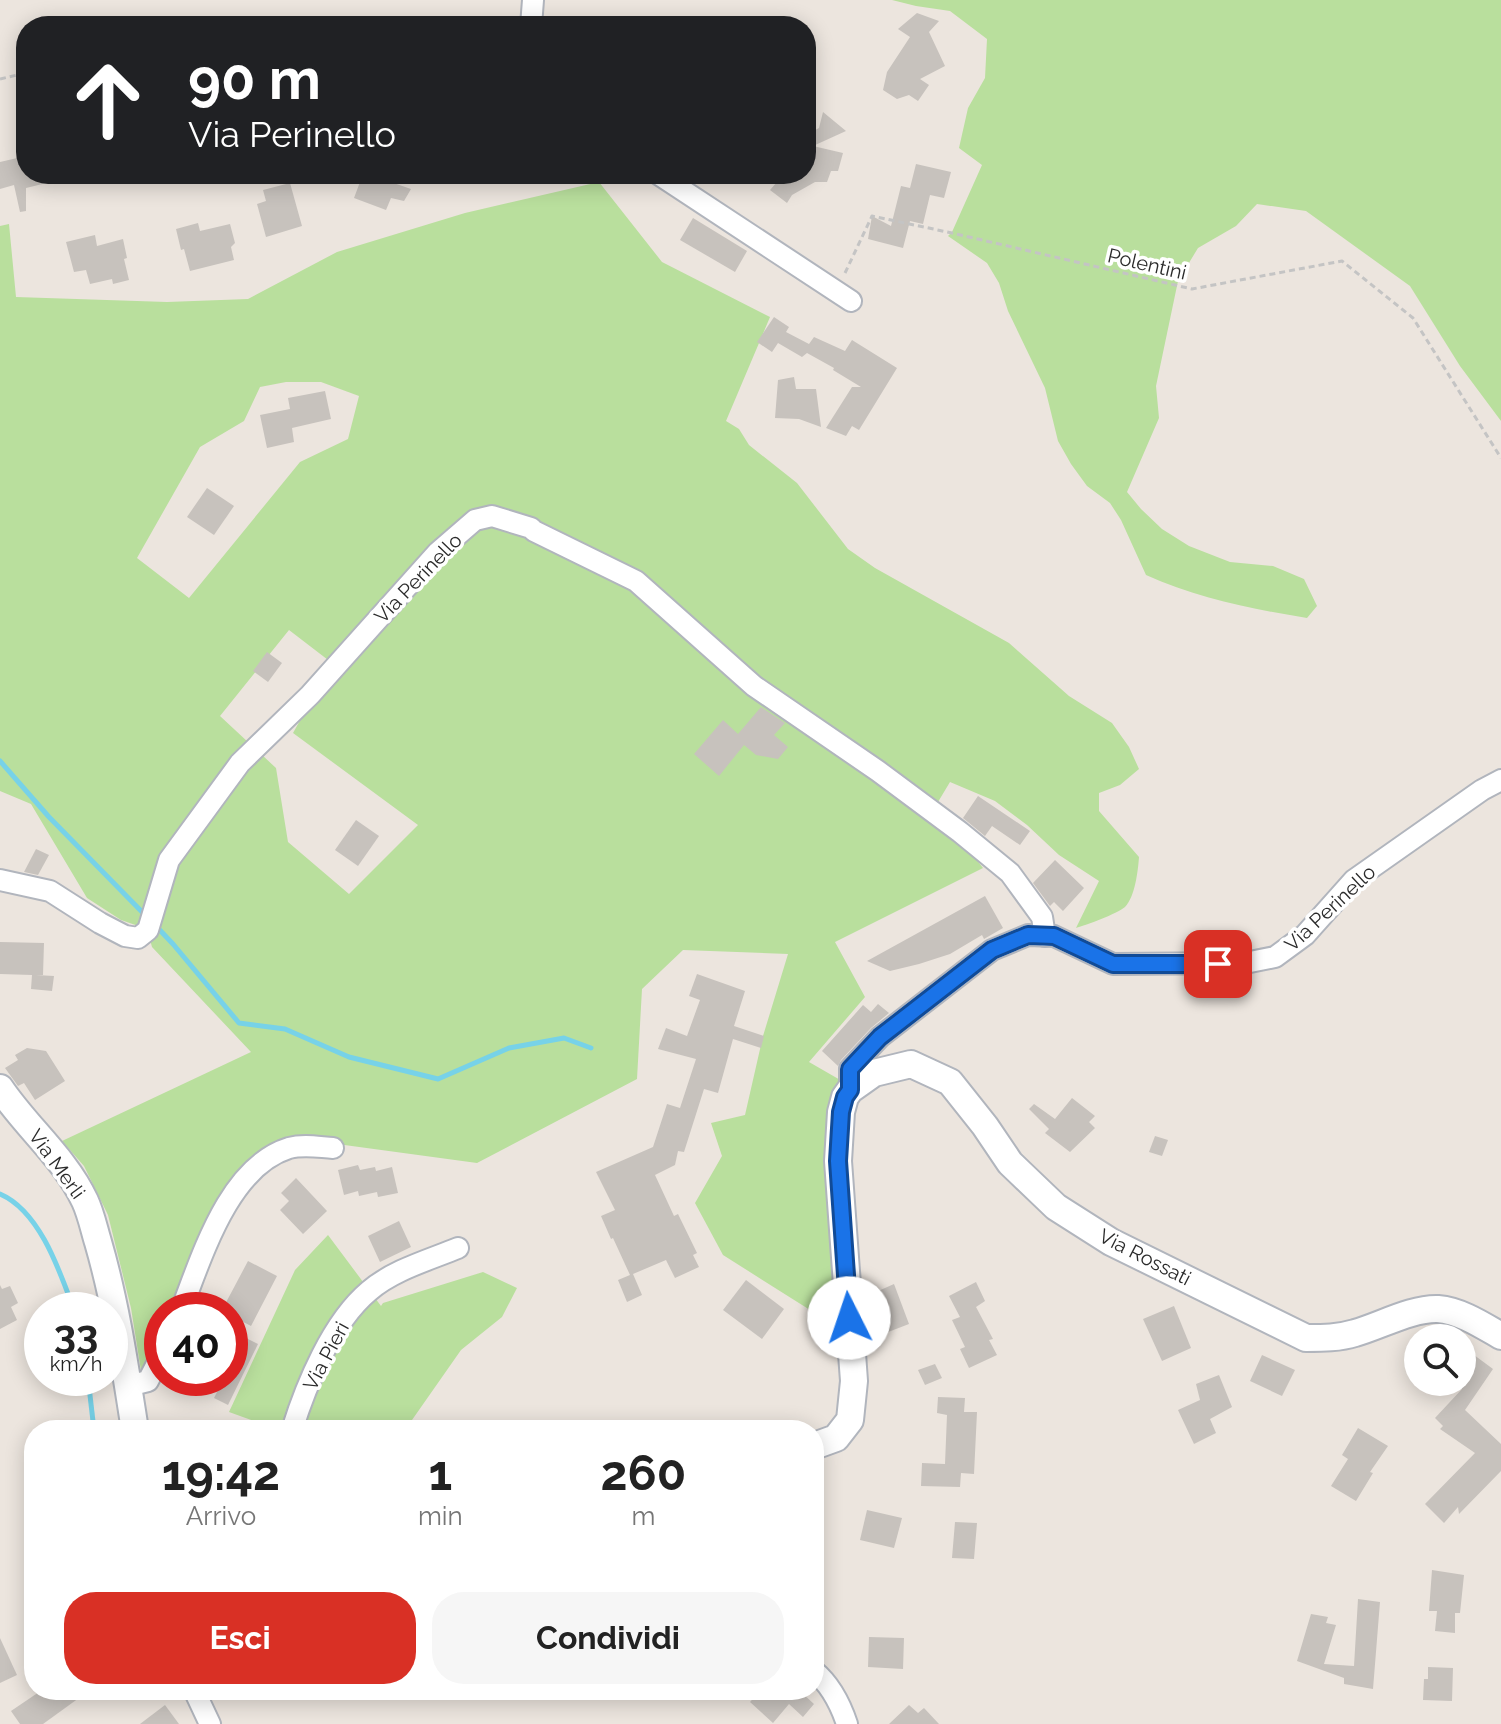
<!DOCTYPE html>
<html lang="it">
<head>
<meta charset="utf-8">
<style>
	:root { --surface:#fff; --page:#f6f6f6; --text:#222; --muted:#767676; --accent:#d93025 }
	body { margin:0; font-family:Raleway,sans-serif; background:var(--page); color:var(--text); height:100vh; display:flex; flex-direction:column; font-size:30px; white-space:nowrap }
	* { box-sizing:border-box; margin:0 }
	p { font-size:26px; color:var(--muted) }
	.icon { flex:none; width:44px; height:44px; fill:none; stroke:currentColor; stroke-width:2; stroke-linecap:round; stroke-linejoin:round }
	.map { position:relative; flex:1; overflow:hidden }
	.drawer { position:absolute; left:24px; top:1420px; width:800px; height:280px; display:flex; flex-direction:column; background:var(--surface); border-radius:32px; box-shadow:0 4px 20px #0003 }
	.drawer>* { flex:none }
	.top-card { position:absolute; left:16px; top:16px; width:800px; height:168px; border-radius:32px; box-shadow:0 4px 20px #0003; background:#202124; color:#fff; overflow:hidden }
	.buttons { position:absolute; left:1404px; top:1324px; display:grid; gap:16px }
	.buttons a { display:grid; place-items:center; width:72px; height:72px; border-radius:50%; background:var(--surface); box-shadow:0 4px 20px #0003; font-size:40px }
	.speed { position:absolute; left:24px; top:1292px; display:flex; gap:16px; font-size:40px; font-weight:700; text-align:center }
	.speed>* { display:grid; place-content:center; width:104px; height:104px; border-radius:50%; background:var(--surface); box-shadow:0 4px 20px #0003; line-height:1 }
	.speed small { font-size:20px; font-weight:400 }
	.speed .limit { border:12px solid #d22; background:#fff; color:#111 }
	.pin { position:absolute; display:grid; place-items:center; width:68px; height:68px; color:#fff; margin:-34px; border-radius:16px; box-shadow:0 4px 12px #0006 }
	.me { position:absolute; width:88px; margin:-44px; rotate:356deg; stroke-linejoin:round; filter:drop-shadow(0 0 6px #0008) }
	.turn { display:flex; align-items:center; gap:28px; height:168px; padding:0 40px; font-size:36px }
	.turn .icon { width:104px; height:104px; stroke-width:2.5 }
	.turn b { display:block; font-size:56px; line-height:68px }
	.eta { display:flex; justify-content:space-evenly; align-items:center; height:136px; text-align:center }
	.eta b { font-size:48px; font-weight:700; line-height:56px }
	.cta { display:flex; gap:16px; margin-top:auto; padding:16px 40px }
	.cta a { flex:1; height:92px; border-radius:32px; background:var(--accent); color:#fff; font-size:32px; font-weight:700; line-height:92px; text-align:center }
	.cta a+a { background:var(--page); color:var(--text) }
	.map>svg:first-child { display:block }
	.green { fill:#b9df9d; fill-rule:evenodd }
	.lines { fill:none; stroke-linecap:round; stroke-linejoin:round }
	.stream { stroke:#77d2e8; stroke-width:5 }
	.building { fill:#c7c2bd }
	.minor-casing { stroke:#b1b5bd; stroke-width:24 }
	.tertiary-casing { stroke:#b1b5bd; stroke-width:30 }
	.path { stroke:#c4c4c4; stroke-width:3; stroke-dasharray:6 4; stroke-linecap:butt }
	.minor { stroke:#fff; stroke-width:20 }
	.tertiary { stroke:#fff; stroke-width:26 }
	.route-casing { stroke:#114b97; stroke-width:20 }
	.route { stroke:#1a73e8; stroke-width:14 }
	.labels { text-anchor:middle; stroke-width:7; stroke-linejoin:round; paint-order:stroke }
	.street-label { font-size:20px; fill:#2b2b2b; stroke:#fff }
</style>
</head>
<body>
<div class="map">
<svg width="1501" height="1724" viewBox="0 0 1501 1724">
	<rect width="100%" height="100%" fill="#ece5de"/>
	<g class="green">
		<path d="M 892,0 L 1501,0 L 1501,421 L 1460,366 L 1410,286 L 1306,211 L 1257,204 L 1236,226 L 1198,248 L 1178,281 L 1156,386 L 1159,418 L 1127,492 L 1141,509 L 1162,529 L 1189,546 L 1230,562 L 1273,566 L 1304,579 L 1317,606 L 1307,618 C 1252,609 1197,598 1146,575 L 1121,520 L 1110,503 L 1087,486 L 1071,464 L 1058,441 L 1045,388 L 1008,311 L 999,283 L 987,263 L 948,236 L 952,232 L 982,165 L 959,148 L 968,108 L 985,78 L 987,39 L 950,11 L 916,6 Z"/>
		<path d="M 599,182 L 662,262 L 770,317 L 726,421 L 739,429 L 749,445 L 797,483 L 848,549 L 875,568 L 1009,643 L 1069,696 L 1112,723 L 1129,747 L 1139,769 L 1120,785 L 1099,793 L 1099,811 L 1139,857 C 1138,871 1135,897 1125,907 C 1117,914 1086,925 1076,928 L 1099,881 L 1059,855 L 1027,825 L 995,801 L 950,782 L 935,807 L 983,868 L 835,942 L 865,997 L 809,1062 L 842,1081 L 837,1327 L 723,1255 L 695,1203 L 722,1156 L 711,1123 L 745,1115 L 763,1036 L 788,954 L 683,950 L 642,989 L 637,1079 L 477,1163 L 315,1141 L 244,1177 L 181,1310 L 162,1310 L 162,1343 L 142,1377 L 131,1308 L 108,1215 L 84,1166 L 62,1141 L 251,1052 L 152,947 L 147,929 L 121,920 L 87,898 L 31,804 L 0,791 L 0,226 L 9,224 L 16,297 L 167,302 L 248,299 L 337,252 L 465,213 ZM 286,382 L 321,382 L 359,396 L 348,439 L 300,462 L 189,598 L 137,558 L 200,447 L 244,421 L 260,387 ZM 289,630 L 332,663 L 293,733 L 418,825 L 349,894 L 288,842 L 276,768 L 220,716 Z"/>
		<path d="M 328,1235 L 381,1306 L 383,1303 L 483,1272 L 517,1288 L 502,1317 L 461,1350 L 405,1430 L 279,1430 L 229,1412 L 295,1270 Z"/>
	</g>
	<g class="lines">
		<g class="stream">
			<path d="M 0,761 L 49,817 L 148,918"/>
			<path d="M 155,925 L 173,944 L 239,1023 L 285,1029 L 349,1057 L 438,1079 L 509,1048 L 564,1038 L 591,1048"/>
			<path d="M 0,1194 C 40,1211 60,1272 74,1310"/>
			<path d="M 88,1378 L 94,1430"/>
		</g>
	</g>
	<g class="building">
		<path d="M 917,13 L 939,21 L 929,32 L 945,66 L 920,79 L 929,85 L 918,101 L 909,95 L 897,99 L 883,90 L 887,72 L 910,37 L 898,29 Z"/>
		<path d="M 823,112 L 846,131 L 813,146 L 843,153 L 838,171 L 831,171 L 827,182 L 815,182 L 792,195 L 787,203 L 770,190 L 777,182 L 775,174 L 806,174 L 806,135 L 819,128 Z"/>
		<path d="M 26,156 L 26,174 L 63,174 L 63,179 L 26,188 L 26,211 L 20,212 L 14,185 L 0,189 L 0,162 Z"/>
		<path d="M 916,164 L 951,172 L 944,198 L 930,195 L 923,224 L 910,221 L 903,248 L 868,239 L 872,216 L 891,226 L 901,186 L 910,188 Z"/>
		<path d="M 363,174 L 381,174 L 382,179 L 411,189 L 404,201 L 391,198 L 386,210 L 354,198 Z"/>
		<path d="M 290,183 L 302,226 L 266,237 L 257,204 L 266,201 L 263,190 Z"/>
		<path d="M 693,218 L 747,251 L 735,272 L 680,240 Z"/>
		<path d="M 198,223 L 200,231 L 230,224 L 235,243 L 231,247 L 234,260 L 190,271 L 184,249 L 181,250 L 176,229 Z"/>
		<path d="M 95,235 L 97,246 L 123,239 L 127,258 L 124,259 L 129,280 L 113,284 L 112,279 L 90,284 L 86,270 L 74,272 L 66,242 Z"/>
		<path d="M 774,317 L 789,327 L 786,332 L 809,344 L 814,337 L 845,351 L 852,340 L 897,368 L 859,430 L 852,426 L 846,436 L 826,428 L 852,387 L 861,387 L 833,370 L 834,368 L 807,353 L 802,357 L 778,343 L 772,352 L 757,342 Z"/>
		<path d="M 794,377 L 796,389 L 816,389 L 821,427 L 799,419 L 775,418 L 778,380 Z"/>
		<path d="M 325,391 L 331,419 L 292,428 L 294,442 L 267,448 L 260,415 L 290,409 L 288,398 Z"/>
		<path d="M 207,488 L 234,506 L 214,535 L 187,517 Z"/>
		<path d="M 267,652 L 282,663 L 268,682 L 253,671 Z"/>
		<path d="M 761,707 L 785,723 L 774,735 L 788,747 L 778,759 L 756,755 L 744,745 L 719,776 L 694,754 L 723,720 L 738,734 Z"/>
		<path d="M 978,796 L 1030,831 L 1020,845 L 992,826 L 985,836 L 963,818 Z"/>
		<path d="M 356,820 L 379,836 L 358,866 L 335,850 Z"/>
		<path d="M 36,849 L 49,855 L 38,875 L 24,872 Z"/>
		<path d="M 1055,860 L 1084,888 L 1063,911 L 1054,902 L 1050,906 L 1033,883 Z"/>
		<path d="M 985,896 L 1003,928 L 984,939 L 982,935 L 950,954 L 919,964 L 890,971 L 867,961 Z"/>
		<path d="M 0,942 L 44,943 L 43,975 L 36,975 L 54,976 L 52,991 L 31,989 L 32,975 L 0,974 Z"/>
		<path d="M 697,974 L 745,991 L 734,1026 L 764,1036 L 761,1048 L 733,1039 L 718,1093 L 704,1089 L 684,1152 L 678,1151 L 675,1165 L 655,1175 L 674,1216 L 678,1214 L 697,1253 L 693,1255 L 699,1267 L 675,1278 L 666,1260 L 633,1274 L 642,1295 L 627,1302 L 618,1280 L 630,1275 L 613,1238 L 611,1239 L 601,1216 L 615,1210 L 596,1172 L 653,1147 L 667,1104 L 680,1108 L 696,1059 L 658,1049 L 666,1028 L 687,1036 L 700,1000 L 689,996 Z"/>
		<path d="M 878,1004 L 889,1013 L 871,1028 L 841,1060 L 838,1066 L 822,1051 L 863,1005 L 871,1012 Z"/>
		<path d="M 27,1048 L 46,1051 L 65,1081 L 35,1100 L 24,1083 L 18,1086 L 5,1068 L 18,1060 L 15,1055 Z"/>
		<path d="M 1072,1098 L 1095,1116 L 1089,1122 L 1095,1128 L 1070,1152 L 1045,1133 L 1049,1129 L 1029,1109 L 1034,1104 L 1055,1119 Z"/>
		<path d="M 1155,1136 L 1168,1140 L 1162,1156 L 1149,1152 Z"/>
		<path d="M 358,1165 L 360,1170 L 375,1167 L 376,1171 L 392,1167 L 398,1193 L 378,1197 L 377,1192 L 359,1196 L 358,1191 L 344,1195 L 338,1170 Z"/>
		<path d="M 296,1178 L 327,1211 L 303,1234 L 280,1210 L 289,1201 L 281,1193 Z"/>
		<path d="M 399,1221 L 411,1247 L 380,1262 L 368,1236 Z"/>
		<path d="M 248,1261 L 277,1276 L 251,1326 L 230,1315 L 230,1310 L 222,1310 Z"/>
		<path d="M 746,1280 L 784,1309 L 762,1339 L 723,1310 Z"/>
		<path d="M 976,1282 L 985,1301 L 976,1307 L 993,1339 L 989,1340 L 997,1355 L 969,1368 L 960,1349 L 965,1347 L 952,1320 L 960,1317 L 949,1296 Z"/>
		<path d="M 894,1284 L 909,1324 L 883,1334 L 867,1296 Z"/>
		<path d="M 0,1285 L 2,1289 L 10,1286 L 18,1303 L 11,1307 L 17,1320 L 0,1329 Z"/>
		<path d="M 1174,1306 L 1191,1348 L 1162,1361 L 1143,1319 Z"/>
		<path d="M 244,1337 L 258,1344 L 228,1405 L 214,1398 L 224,1378 L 230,1378 L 230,1366 Z"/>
		<path d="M 1470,1352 L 1493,1369 L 1465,1410 L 1501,1444 L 1501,1471 L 1459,1514 L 1458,1507 L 1444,1523 L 1425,1504 L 1475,1453 L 1440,1429 L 1443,1426 L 1435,1418 L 1462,1389 L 1462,1364 Z"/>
		<path d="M 1262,1355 L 1295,1370 L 1282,1396 L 1250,1381 Z"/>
		<path d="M 935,1364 L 942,1378 L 925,1385 L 918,1370 Z"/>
		<path d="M 1219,1375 L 1232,1407 L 1210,1419 L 1216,1433 L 1194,1444 L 1178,1410 L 1200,1400 L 1196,1384 Z"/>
		<path d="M 938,1397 L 965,1398 L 964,1412 L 977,1412 L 974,1474 L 961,1473 L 960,1487 L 921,1486 L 922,1463 L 945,1464 L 947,1415 L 937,1413 Z"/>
		<path d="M 1358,1428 L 1388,1446 L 1370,1472 L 1373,1473 L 1356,1501 L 1331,1486 L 1348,1459 L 1342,1455 Z"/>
		<path d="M 867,1510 L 902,1518 L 894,1548 L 860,1540 Z"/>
		<path d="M 955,1522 L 977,1523 L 974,1559 L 952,1558 Z"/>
		<path d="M 1432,1570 L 1464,1575 L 1460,1613 L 1455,1613 L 1455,1633 L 1435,1631 L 1437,1611 L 1429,1611 Z"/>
		<path d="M 1358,1599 L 1380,1602 L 1373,1689 L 1344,1684 L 1344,1678 L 1297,1661 L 1311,1614 L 1328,1617 L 1326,1623 L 1336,1625 L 1324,1664 L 1354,1666 Z"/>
		<path d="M 869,1637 L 904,1638 L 903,1669 L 868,1667 Z"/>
		<path d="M 0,1638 L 17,1675 L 0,1683 Z"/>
		<path d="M 1428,1667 L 1453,1668 L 1452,1701 L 1423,1700 L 1424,1679 L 1428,1679 Z"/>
		<path d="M 42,1690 L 90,1690 L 43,1724 L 20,1724 L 11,1711 Z"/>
		<path d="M 761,1690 L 802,1690 L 801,1692 L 814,1704 L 803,1717 L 789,1704 L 773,1723 L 750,1702 Z"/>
		<path d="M 165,1705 L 179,1724 L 140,1724 Z"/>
		<path d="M 909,1705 L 918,1713 L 924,1708 L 939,1724 L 889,1724 Z"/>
	</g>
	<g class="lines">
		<defs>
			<g id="minor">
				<path d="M 531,26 L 533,0"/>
				<path d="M 658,174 L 851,301"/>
				<path d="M 0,880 L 50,891 L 100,923 L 125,936 L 138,938 L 148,930 L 169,860 L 240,763 L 310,695 L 438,552 L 475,520 L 492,516 L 531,528 L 534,531 L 636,581 L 754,686 L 878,771 L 960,832 L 1010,873 L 1042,917 L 1045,936"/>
				<path d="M 850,1090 L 850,1069 L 880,1037 L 992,950 L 1028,935 L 1054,936 L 1113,964 L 1245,963 L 1275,957 L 1305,935 L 1354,880 L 1482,790 L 1501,780"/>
				<path d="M 181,1310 C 202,1257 228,1167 289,1148 C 304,1144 318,1147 333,1148"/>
				<path d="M 128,1386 L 148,1381 L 162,1354"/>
				<path d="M 292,1430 C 306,1385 332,1322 369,1291 C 393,1270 429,1260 458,1248"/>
				<path d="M 814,1671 C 831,1685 840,1703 847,1724"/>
				<path d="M 194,1690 L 210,1724"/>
			</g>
			<g id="tertiary">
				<path d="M 0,1088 C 26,1127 65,1158 85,1201 C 91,1214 94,1229 98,1242 C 116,1304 125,1367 135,1430"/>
				<path d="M 814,1446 L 836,1438 L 850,1420 L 854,1381 L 838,1161 L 841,1112 L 845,1097 L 850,1090 L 874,1073 L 911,1064 L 950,1082 L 985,1126 L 1010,1163 L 1056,1207 L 1111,1242 L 1306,1338 C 1323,1338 1339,1338 1355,1333 C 1380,1326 1412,1308 1438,1309 C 1461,1311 1482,1325 1501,1336"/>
			</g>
		</defs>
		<use href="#minor" class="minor-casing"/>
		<use href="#tertiary" class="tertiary-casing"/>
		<g class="path">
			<path d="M 0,79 L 26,73"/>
			<path d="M 845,273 L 872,216 L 952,233 L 1192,289 L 1342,261 L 1413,318 L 1501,458"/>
		</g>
		<use href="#minor" class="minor"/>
		<use href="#tertiary" class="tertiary"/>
	</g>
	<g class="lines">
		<defs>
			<path id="route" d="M 849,1318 L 838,1161 L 841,1112 L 845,1097 L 850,1090 L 850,1069 L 880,1037 L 992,950 L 1028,935 L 1054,936 L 1113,964 L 1218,964"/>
		</defs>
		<use href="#route" class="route-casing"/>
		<use href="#route" class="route"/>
	</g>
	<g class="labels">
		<g class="street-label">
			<text transform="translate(1147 264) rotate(13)" y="7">Polentini</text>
			<text transform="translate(418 578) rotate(-46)" y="7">Via Perinello</text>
			<text transform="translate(1330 908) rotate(-43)" y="7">Via Perinello</text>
			<text transform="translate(57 1164) rotate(54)" y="7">Via Merli</text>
			<text transform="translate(1145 1257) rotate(27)" y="7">Via Rossati</text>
			<text transform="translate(326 1356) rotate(-62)" y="7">Via Pieri</text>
		</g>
	</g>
</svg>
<div class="buttons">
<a><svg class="icon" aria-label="search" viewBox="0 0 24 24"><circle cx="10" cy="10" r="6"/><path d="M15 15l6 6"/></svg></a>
</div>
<div class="speed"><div>33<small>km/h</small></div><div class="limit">40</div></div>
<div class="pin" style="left:1218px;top:964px;background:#d93025"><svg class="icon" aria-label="arrive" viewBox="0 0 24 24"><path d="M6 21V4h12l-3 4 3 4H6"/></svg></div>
<svg class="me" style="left:849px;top:1318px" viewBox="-20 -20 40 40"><circle r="19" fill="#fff"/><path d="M0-13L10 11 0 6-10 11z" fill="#1a73e8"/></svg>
<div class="top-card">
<div class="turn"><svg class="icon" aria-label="ahead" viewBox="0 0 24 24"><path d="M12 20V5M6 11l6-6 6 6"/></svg><div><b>90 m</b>Via Perinello</div></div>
</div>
<section class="drawer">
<div class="eta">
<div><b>19:42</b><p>Arrivo</p></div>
<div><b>1</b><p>min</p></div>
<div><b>260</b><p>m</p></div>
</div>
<div class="cta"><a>Esci</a><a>Condividi</a></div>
</section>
</div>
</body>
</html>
